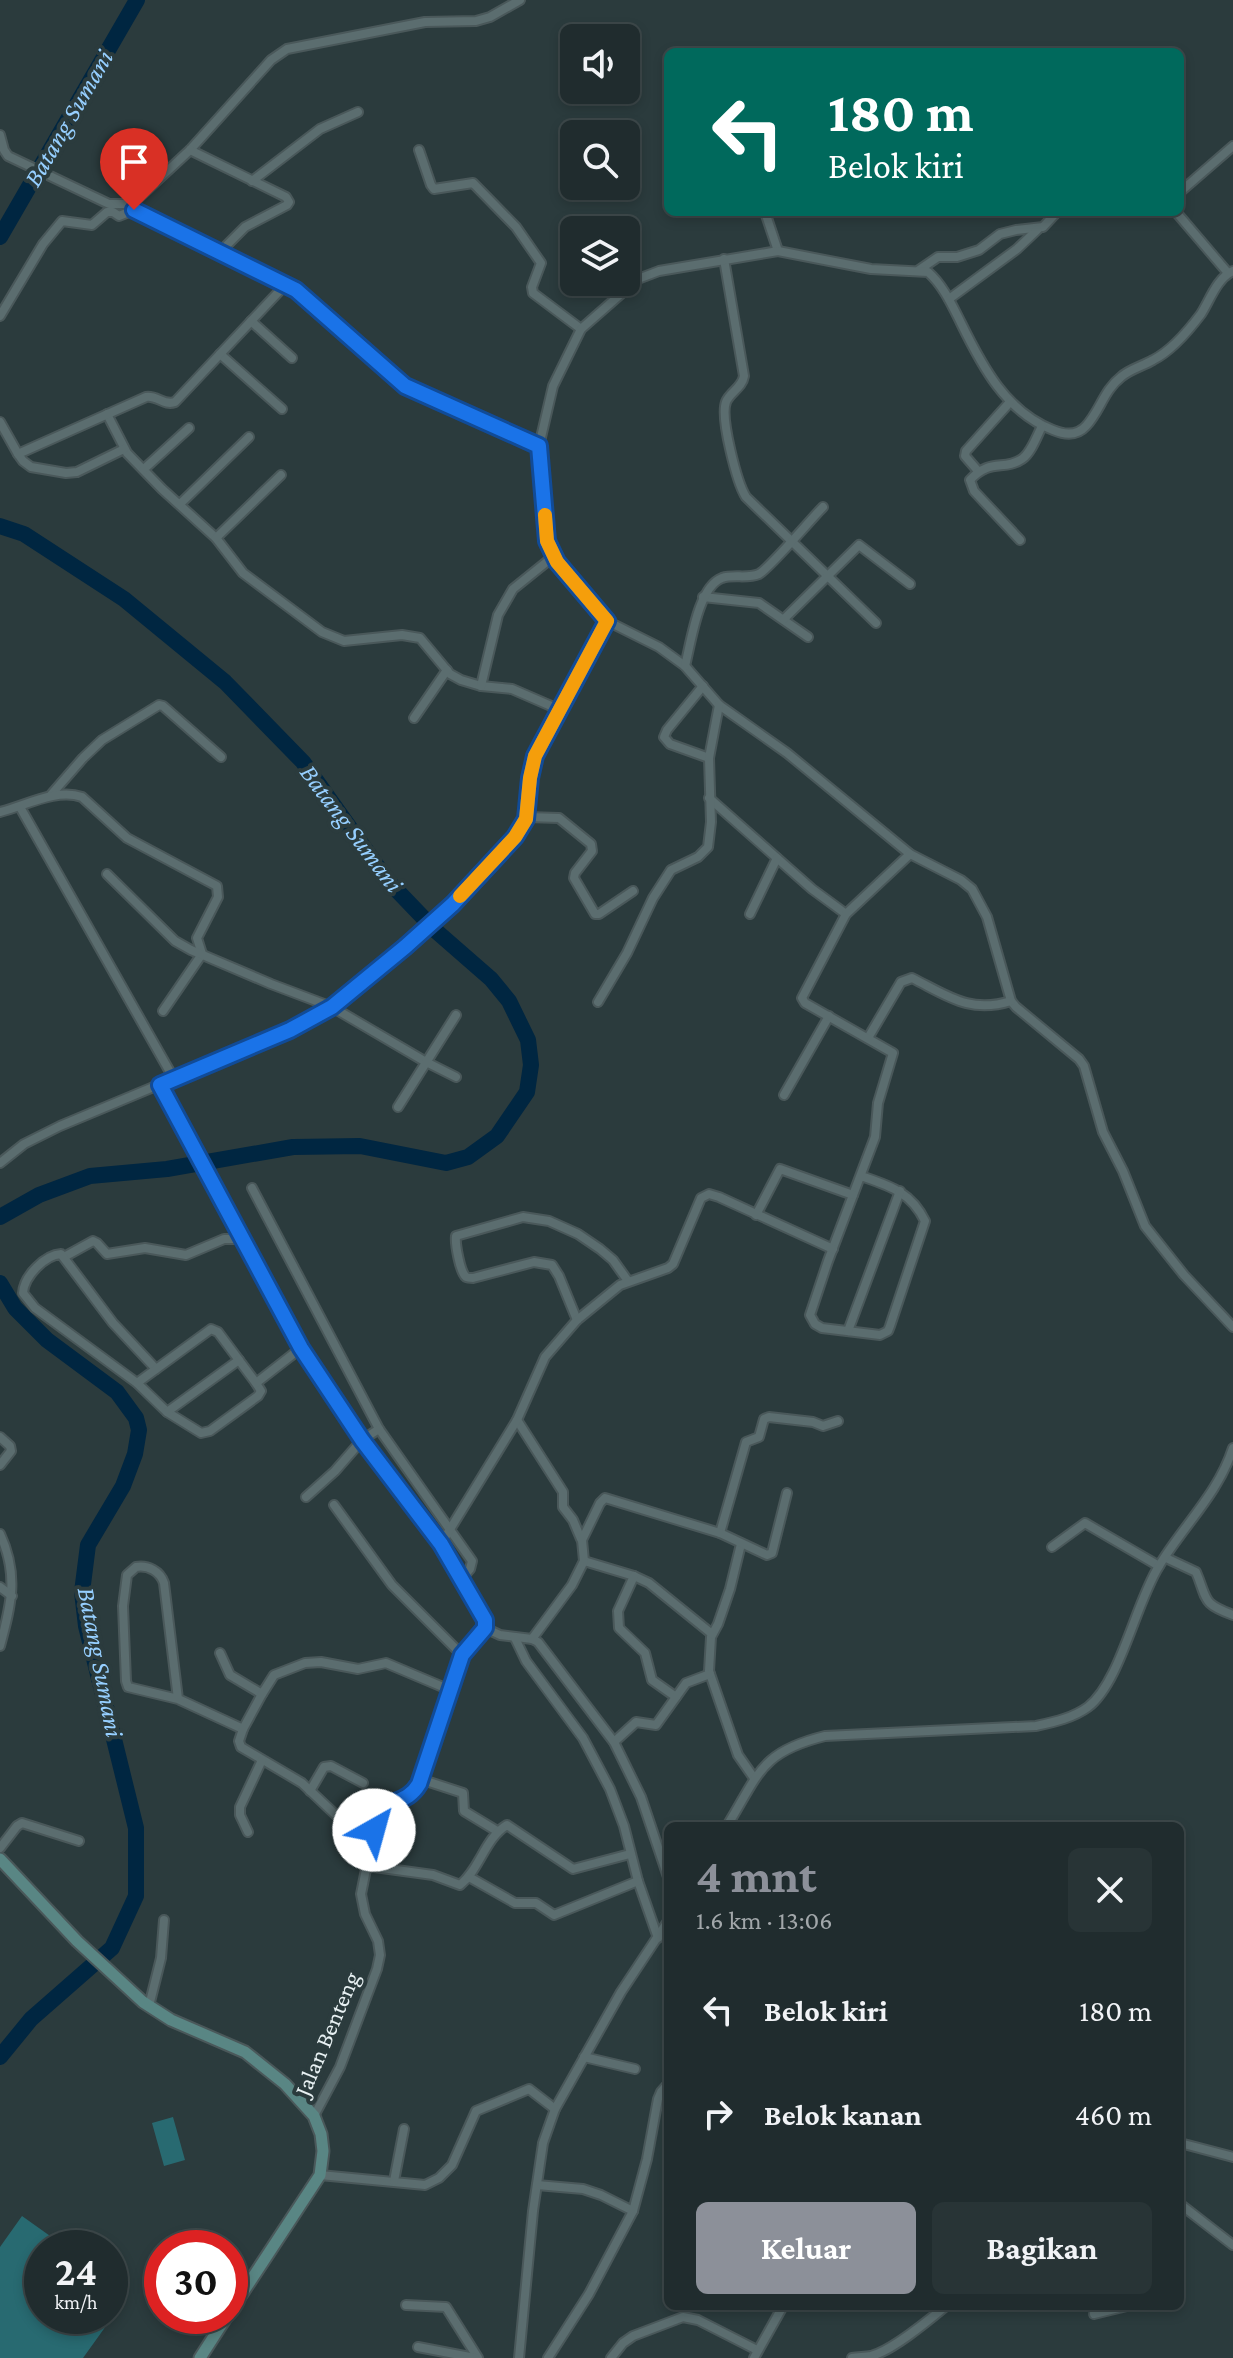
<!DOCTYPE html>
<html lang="id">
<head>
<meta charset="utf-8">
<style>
	:root { --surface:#202c2e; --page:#283436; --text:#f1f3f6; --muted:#a2a7aa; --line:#3d484a; --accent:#8c9099 }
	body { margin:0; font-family:"Crimson Pro",serif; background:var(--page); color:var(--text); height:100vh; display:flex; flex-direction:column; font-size:30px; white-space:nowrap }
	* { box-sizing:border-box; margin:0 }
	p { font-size:26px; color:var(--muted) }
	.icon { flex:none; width:44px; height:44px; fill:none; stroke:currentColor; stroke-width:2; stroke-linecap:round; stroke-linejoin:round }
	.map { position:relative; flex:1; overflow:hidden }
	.sheet { position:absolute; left:664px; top:1822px; width:520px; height:488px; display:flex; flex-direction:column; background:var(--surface); border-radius:12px; box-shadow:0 4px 12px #0003,0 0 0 2px var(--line) }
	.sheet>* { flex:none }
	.guide { position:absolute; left:664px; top:48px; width:520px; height:168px; border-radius:12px; box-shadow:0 4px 12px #0003,0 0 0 2px var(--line); background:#00695c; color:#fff; overflow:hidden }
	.controls { position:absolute; left:560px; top:24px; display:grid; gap:16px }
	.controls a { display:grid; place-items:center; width:80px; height:80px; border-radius:12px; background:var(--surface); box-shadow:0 4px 12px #0003,0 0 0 2px var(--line); font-size:40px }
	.speed { position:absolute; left:24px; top:2230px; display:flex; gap:16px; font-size:40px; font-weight:700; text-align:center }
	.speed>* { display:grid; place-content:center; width:104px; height:104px; border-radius:50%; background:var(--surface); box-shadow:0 4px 12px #0003,0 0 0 2px var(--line); line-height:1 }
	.speed small { font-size:20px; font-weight:400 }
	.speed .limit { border:12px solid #d22; background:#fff; color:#111 }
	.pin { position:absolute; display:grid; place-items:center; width:68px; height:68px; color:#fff; margin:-82px -34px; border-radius:50% 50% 50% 0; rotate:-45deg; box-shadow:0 0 8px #0007 }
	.pin .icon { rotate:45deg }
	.me { position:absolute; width:88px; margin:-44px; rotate:38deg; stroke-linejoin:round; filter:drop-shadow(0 0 6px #0008) }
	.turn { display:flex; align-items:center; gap:28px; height:168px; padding:0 32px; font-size:36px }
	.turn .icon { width:104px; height:104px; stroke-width:2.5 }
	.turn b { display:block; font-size:56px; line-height:68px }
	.round { display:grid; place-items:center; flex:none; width:84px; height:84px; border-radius:12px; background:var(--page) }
	.head { display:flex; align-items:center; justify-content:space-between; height:136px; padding:0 32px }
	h1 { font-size:48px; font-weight:700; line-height:60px; color:var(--accent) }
	.button { display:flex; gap:16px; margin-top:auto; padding:16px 32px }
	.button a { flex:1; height:92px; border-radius:12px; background:var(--accent); color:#fff; font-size:32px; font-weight:700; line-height:92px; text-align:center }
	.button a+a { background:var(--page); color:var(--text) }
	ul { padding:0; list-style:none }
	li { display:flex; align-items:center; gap:24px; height:104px; padding:0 32px }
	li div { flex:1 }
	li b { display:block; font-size:30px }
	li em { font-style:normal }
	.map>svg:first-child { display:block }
	.green { fill:#286a71 }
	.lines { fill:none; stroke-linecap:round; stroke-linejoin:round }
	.river { stroke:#002641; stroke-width:16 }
	.street-casing { stroke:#4a585a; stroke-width:12 }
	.secondary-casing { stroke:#4a585a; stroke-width:15 }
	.street { stroke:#5b6d6f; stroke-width:8 }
	.secondary { stroke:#598684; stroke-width:11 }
	.route-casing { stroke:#114b97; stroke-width:20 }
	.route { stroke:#1a73e8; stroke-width:14 }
	.slow { stroke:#f59e0b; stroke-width:14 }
	.labels { text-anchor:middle; stroke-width:8; stroke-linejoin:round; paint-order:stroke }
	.street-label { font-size:24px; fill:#e7f0f2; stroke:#2b3b3d }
	.water-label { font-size:26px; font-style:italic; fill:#96cfff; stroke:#2b3b3d }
</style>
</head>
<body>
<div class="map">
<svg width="1233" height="2358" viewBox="0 0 1233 2358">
	<rect width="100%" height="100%" fill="#2b3b3d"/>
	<g class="green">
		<path d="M 173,2117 L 185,2160 L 164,2166 L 152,2123 Z"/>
		<path d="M 22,2216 L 67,2248 L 42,2248 L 42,2316 L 110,2316 L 110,2294 L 116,2312 L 83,2358 L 0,2358 L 0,2247 Z"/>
	</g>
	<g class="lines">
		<g class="river">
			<path d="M 0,237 L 137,0"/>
			<path d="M 0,526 L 24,534 L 124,599 L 225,682 L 303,762 L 387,880 L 436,931 L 491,979 L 509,1001 L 528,1040 L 531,1065 L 527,1092 L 497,1136 L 468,1157 L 446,1163 L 360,1146 L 293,1147 L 167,1169 L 90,1176 L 39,1195 L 0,1217"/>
			<path d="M 0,1283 L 15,1308 L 47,1340 L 117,1392 L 136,1418 L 139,1430 L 135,1454 L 123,1486 L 88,1545 L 82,1592 L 86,1626 L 136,1828 L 136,1896 L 112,1948 L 31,2019 L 0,2057"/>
		</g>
		<defs>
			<g id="street">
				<path d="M 520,0 L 490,17 L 476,21 L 425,22 L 287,49 L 271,60 L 190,150 L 135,201 L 133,208 L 137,212 L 296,290 L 405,386 L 539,446"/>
				<path d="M 0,135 L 4,150 L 8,156 L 109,204 L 133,204"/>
				<path d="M 190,150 L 286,197 L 289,202 L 287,205 L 245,227 L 219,253"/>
				<path d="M 419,150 L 431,185 L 434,189 L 473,183 L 516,227 L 541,263 L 532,287 L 533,293 L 581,329"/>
				<path d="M 252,181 L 320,129 L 358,112"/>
				<path d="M 1180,192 L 1233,146"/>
				<path d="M 765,212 L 778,251"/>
				<path d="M 1176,212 L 1228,273"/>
				<path d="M 724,259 L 744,376 C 742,388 730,392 726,402 C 720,418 737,483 746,497 L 876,623"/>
				<path d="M 919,270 L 938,257 L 957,257 L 979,250 L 1000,234 L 1016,230 L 1043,227 L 1057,212"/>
				<path d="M 1233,271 C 1217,278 1210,300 1201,314 C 1189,330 1171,351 1153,360 C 1143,366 1130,369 1121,377 C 1104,390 1100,411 1086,426 C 1077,436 1065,435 1053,430 C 1006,412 982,366 961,323 C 952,305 943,285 928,272 L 871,269 L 778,251 L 659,271 L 638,279 L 581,329 L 553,386 L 539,446 L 547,541 L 557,562 L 607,621 L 659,647 L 685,666 L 719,705 L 787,753 L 910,854 L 961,880 L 972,889 L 987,917 L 1011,1001 L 1016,1007 L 1079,1059 L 1084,1066 L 1103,1132 L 1123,1171 L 1145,1226 L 1184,1275 L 1233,1327"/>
				<path d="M 949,299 L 1017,249 L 1037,230"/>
				<path d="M 0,316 L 43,244 L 62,221 L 92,225 L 107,212 L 113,212 L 119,216 L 134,210"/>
				<path d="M 251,321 L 292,358"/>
				<path d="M 220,354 L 282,409"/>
				<path d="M 107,414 L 127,453 L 162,489 L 216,538 L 243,573 L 322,632 L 344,641 L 402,635 L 420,638 L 450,674 L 461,680 L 481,686 L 512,689 L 558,709"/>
				<path d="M 0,422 L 18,454"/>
				<path d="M 124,449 L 77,472 L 66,473 L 31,467 L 23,461 L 18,454 L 146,397 C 157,395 164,406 175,402 L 286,284"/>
				<path d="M 144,469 L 189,428"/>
				<path d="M 978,471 L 965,456 L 966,451 L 1010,402"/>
				<path d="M 180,504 L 249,437"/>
				<path d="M 216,538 L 281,475"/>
				<path d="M 1020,540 L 974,491 L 970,480 C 990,458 1004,471 1022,459 C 1031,453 1037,436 1042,426"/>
				<path d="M 703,597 L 759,603 L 808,637"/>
				<path d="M 784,619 L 859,545 L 910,584"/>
				<path d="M 685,666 C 691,643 698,587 722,578 C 734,574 747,579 759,574 C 770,568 811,519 823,507"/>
				<path d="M 481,686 L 498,615 L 513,589 L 554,556"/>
				<path d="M 703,686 L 667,730 L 664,737 L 670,744 L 709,758"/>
				<path d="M 414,718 L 447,670"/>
				<path d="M 50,796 L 83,758 L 102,740 L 159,705 L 163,706 L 221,757"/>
				<path d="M 709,798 L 812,889 L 846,914"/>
				<path d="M 20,807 L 174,1079"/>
				<path d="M 0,812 C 25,806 56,788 82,797 L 127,838 L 217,886 L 218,897 L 197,938 L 202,954 L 163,1011"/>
				<path d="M 527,817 L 559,818 L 591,844 L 592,851 L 575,873 L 574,878 L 595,914 L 599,914 L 633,891"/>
				<path d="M 107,874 L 175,941 L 191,950 L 271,984 L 332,1007 L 426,1062 L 456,1077"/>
				<path d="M 750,914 L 777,858"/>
				<path d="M 598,1002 L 627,953 L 653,898 L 671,870 L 698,857 L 708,847 L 711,822 L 709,758 L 719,705"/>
				<path d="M 868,1038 L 901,982 L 912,978 C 948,996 970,1014 1011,1001"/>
				<path d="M 160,1085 L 301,1348 L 362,1440 L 441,1544 L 482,1612 L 485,1628"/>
				<path d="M 784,1095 L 829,1016"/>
				<path d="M 398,1107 L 456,1015"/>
				<path d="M 0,1163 L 24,1144 L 60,1126 L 290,1030 L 341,1000 L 405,947 L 453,904 L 515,837 L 526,819 L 530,778 L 535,756 L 607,621"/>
				<path d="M 861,1176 C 890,1186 911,1192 925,1221 L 890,1326 L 888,1331 L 880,1335 L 822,1328 L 815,1324 L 810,1315 L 828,1261 L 875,1137 L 878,1103 L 893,1053 L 805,1003 L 802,998 L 846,914 L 910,854"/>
				<path d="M 252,1188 L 379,1429 L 472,1561 L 470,1569 L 462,1578"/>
				<path d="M 756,1215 L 780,1169 L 853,1195"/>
				<path d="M 64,1257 L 93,1241 L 97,1243 L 107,1254 L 145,1248 L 186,1255 L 224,1239 L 242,1239"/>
				<path d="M 577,1320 L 559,1276 L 552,1265 L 534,1262 L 473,1278 C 471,1278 468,1278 466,1277 C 460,1272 455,1244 456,1236 L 523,1217 L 549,1221 L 578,1234 L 600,1249 L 613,1260 L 628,1281"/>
				<path d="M 848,1331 L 900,1191"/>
				<path d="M 156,1369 L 113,1323 L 61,1254 C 45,1255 24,1276 23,1293 L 35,1308 L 137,1383 L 167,1412 L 201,1433 L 210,1431 L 258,1396 L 261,1391 L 256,1383 L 301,1348"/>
				<path d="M 137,1383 L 211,1329 L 218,1332 L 256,1383"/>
				<path d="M 167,1412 L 239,1360"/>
				<path d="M 517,1420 L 563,1492 L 563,1507 L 573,1520 L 581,1539"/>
				<path d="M 0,1437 L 10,1446 L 11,1451 L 0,1465"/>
				<path d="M 306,1497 L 335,1471 L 362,1440 L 379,1429"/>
				<path d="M 334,1505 L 392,1585 L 462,1655"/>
				<path d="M 720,1533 L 746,1442 L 759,1437 L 764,1419 L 769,1417 L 813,1422 L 823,1426 L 838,1421"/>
				<path d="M 0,1534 C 19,1575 11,1605 0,1646"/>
				<path d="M 441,1544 L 517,1420 L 545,1357 L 577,1320 L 620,1285 L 668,1268 L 673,1264 L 701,1198 L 709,1194 L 719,1197 L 833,1249"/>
				<path d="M 741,1544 L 730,1589 L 718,1624 L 711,1637 L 709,1671 L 738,1755 L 754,1778"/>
				<path d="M 1052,1547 L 1085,1523 L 1159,1566"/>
				<path d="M 1166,1558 L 1196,1572 C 1208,1600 1201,1603 1233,1615"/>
				<path d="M 584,1561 L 634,1576 L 649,1583 L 712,1634"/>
				<path d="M 634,1576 L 618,1611 L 619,1628 L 645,1653 L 652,1680 L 676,1697"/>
				<path d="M 0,1587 L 12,1596"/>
				<path d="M 485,1628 L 500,1635 L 532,1639 L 538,1642 L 614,1742 L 641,1797 L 668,1877"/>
				<path d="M 515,1638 L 526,1661 L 583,1738 L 610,1789 L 624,1826 L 638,1881 L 658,1938"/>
				<path d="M 532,1639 L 572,1585 L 584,1561 L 582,1540 L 600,1503 L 605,1498 L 720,1533 L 767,1555 L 772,1553 L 787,1493"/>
				<path d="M 220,1653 L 230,1675 L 262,1694"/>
				<path d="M 178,1699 L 164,1583 C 160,1571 148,1565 136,1567 L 127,1575 L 123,1606 L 126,1681 L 128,1687 L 178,1699 L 243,1729"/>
				<path d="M 614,1742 L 636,1722 L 656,1725 L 686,1683 L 710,1674"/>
				<path d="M 420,1779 L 463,1793 L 464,1811 L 497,1831"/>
				<path d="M 310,1791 L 324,1767 L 331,1766 L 363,1783"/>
				<path d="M 727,1826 C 759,1774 760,1752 825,1736 L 1036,1726 C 1054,1722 1073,1718 1088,1707 C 1120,1683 1136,1602 1159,1566 C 1183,1526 1218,1494 1233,1448"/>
				<path d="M 374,1830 L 338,1817 L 302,1783 L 241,1747 L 239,1741 L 243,1729 L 262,1694 L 274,1675 L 305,1663 L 321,1662 L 358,1669 L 386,1663 L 450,1690"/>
				<path d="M 248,1832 L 240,1815 L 240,1807 L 262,1760"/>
				<path d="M 0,1848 L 17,1826 L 22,1823 L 79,1841"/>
				<path d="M 367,1866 L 433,1875 L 460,1885 C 480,1869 485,1838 507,1825 L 573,1869 L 630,1854"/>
				<path d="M 469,1877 L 515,1903 L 536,1903 L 554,1915 L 638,1881"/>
				<path d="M 149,2006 L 161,1958 L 164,1920"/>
				<path d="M 584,2057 L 635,2069"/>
				<path d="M 314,2116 L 340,2067 L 377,1969 L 380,1955 L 378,1941 L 365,1914 L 361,1894 L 377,1815 L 382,1809 L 415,1791 L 462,1655 L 485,1628"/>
				<path d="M 1180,2143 L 1233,2157"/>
				<path d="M 320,2175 L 425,2185 L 439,2178 L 452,2165 L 476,2111 L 529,2089 L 555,2109"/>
				<path d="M 394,2181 L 404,2129"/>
				<path d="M 537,2185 L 583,2189 L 601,2195 L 633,2211"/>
				<path d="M 1180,2204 L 1233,2245"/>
				<path d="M 406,2305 L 446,2307 L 478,2358"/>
				<path d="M 1094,2314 L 1127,2306"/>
				<path d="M 418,2347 L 475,2358"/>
				<path d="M 519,2358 L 533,2211 L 543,2143 L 555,2109 L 621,1992 L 668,1921"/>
				<path d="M 548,2358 L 589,2294 L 633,2211 L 647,2159 L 658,2099 L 661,2092 L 668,2084"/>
				<path d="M 611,2358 L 623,2343 L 633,2336 L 683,2317 L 698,2320 L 757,2350"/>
				<path d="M 754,2358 L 783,2306"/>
				<path d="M 852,2358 C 858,2357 865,2357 871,2356 C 892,2351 929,2320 946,2306"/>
			</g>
			<g id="secondary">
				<path d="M 0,1859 L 77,1941 L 143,2002 L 171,2020 L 245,2052 L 285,2084 L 314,2116 L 321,2134 L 323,2151 L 320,2175 L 230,2312"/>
				<path d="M 200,2358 L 227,2316"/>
			</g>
		</defs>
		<use href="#street" class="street-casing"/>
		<use href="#secondary" class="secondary-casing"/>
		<use href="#street" class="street"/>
		<use href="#secondary" class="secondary"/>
	</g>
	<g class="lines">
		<defs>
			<path id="route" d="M 134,210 L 296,290 L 405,386 L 539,446 L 547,541 L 557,562 L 607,621 L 535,756 L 530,778 L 526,819 L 515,837 L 453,904 L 405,947 L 332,1007 L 290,1030 L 160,1085 L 301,1348 L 362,1440 L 441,1544 L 485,1620 L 485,1628 L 462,1655 L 419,1784 C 404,1809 382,1794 374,1830"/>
		</defs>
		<use href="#route" class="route-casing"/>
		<use href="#route" class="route"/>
		<path class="slow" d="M 460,896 L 515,837 L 526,819 L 530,778 L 535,756 L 607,621 L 557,562 L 547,541 L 545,515"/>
	</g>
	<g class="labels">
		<g class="street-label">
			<text transform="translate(327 2034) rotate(-67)" y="8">Jalan Benteng</text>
		</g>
		<g class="water-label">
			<text transform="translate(68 118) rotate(-60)" y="9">Batang Sumani</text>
			<text transform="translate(352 828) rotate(53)" y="9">Batang Sumani</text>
			<text transform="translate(101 1662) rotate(79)" y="9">Batang Sumani</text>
		</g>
	</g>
</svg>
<div class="controls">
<a><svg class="icon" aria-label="sound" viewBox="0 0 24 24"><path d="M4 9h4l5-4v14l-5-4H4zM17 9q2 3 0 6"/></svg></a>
<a><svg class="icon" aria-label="search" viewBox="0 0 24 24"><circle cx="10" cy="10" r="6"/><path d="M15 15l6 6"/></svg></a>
<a><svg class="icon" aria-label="layers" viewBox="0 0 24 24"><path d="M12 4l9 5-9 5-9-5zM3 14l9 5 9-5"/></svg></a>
</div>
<div class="speed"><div>24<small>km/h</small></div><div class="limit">30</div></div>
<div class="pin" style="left:134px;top:210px;background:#d93025"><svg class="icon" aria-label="arrive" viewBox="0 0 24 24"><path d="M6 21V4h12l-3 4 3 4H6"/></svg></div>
<svg class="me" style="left:374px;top:1830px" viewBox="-20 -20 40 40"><circle r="19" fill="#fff"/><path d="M0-13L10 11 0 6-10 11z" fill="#1a73e8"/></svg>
<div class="guide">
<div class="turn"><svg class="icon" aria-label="left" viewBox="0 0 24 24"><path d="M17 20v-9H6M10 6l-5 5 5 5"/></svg><div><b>180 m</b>Belok kiri</div></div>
</div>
<section class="sheet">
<div class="head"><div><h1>4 mnt</h1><p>1.6 km · 13:06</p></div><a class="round"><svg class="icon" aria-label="close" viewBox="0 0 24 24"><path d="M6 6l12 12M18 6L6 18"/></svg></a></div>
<ul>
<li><svg class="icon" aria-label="left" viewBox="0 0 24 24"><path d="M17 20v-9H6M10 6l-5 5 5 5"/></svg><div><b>Belok kiri</b></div><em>180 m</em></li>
<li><svg class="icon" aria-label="right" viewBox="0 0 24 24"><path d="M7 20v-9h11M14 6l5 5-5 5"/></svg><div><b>Belok kanan</b></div><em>460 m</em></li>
</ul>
<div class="button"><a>Keluar</a><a>Bagikan</a></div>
</section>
</div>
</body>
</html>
